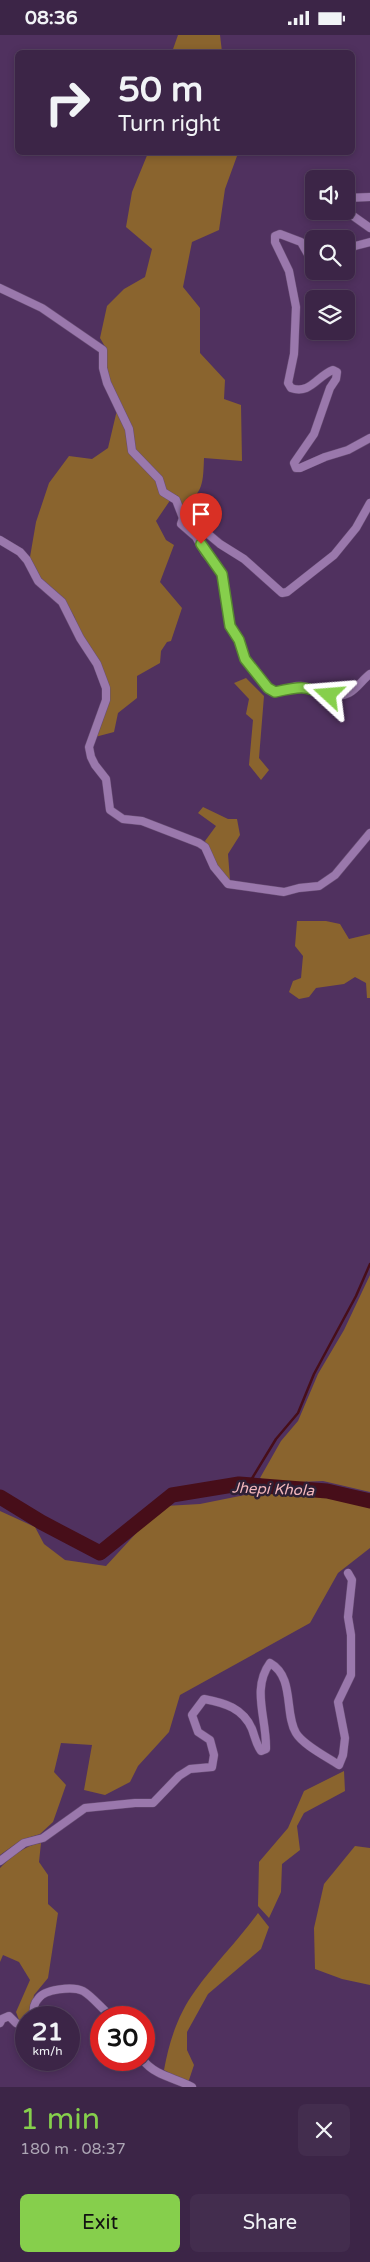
<!DOCTYPE html>
<html lang="en">
<head>
<meta charset="utf-8">
<style>
	:root { --surface:#3c2547; --page:#432d4e; --text:#f1f3f6; --muted:#aca5b4; --line:#554260; --accent:#86cf4c }
	body { margin:0; font-family:"Varela Round",sans-serif; background:var(--page); color:var(--text); height:100vh; display:flex; flex-direction:column; font-size:19px; white-space:nowrap }
	* { box-sizing:border-box; margin:0 }
	p { font-size:16px; color:var(--muted) }
	.icon { flex:none; width:28px; height:28px; fill:none; stroke:currentColor; stroke-width:2; stroke-linecap:round; stroke-linejoin:round }
	.map { position:relative; height:2052px; overflow:hidden }
	.side { display:flex; flex-direction:column; background:var(--surface); flex:1 }
	.side>* { flex:none }
	.guide { position:absolute; left:15px; top:15px; width:340px; height:105px; border-radius:8px; box-shadow:0 2px 8px #0003,0 0 0 1px var(--line); background:#3c2547; color:var(--text); overflow:hidden }
	.tools { position:absolute; left:305px; top:135px; display:grid; gap:10px }
	.tools a { display:grid; place-items:center; width:50px; height:50px; border-radius:8px; background:var(--surface); box-shadow:0 2px 8px #0003,0 0 0 1px var(--line); font-size:25px }
	.speed { position:absolute; left:15px; top:1971px; display:flex; gap:10px; font-size:25px; font-weight:700; text-align:center }
	.speed>* { display:grid; place-content:center; width:65px; height:65px; border-radius:50%; background:var(--surface); box-shadow:0 2px 8px #0003,0 0 0 1px var(--line); line-height:1 }
	.speed small { font-size:12px; font-weight:400 }
	.speed .limit { border:8px solid #d22; background:#fff; color:#111 }
	.pin { position:absolute; display:grid; place-items:center; width:42px; height:42px; color:#fff; margin:-51px -21px; border-radius:50% 50% 50% 0; rotate:-45deg; box-shadow:0 0 5px #0007 }
	.pin .icon { rotate:45deg }
	.me { position:absolute; width:55px; margin:-28px; rotate:289deg; stroke-linejoin:round; filter:drop-shadow(0 0 4px #0008) }
	.turn { display:flex; align-items:center; gap:18px; height:105px; padding:0 20px; font-size:22px }
	.turn .icon { width:65px; height:65px; stroke-width:2.5 }
	.turn b { display:block; font-size:35px; line-height:42px }
	.round { display:grid; place-items:center; flex:none; width:52px; height:52px; border-radius:8px; background:var(--page) }
	.headline { display:flex; align-items:center; justify-content:space-between; height:85px; padding:0 20px }
	h1 { font-size:30px; font-weight:600; line-height:38px; color:var(--accent) }
	.cta { display:flex; gap:10px; margin-top:auto; padding:10px 20px }
	.cta a { flex:1; height:58px; border-radius:8px; background:var(--accent); color:#111; font-size:20px; font-weight:600; line-height:58px; text-align:center }
	.cta a+a { background:var(--page); color:var(--text) }
	.status { display:flex; justify-content:space-between; align-items:center; height:35px; padding:0 25px; background:var(--surface); direction:ltr }
	.status svg { height:14px; fill:currentColor }
	.map>svg:first-child { display:block }
	.forest { fill:#8a642e }
	.lines { fill:none; stroke-linecap:round; stroke-linejoin:round }
	.stream { stroke:#470e19; stroke-width:2.5 }
	.river { stroke:#470e19; stroke-width:15 }
	.minor-casing { stroke:#694e75; stroke-width:9 }
	.minor { stroke:#9a78ac; stroke-width:8 }
	.route-casing { stroke:#578731; stroke-width:12 }
	.route { stroke:#86cf4c; stroke-width:9 }
	.labels { text-anchor:middle; stroke-width:5; stroke-linejoin:round; paint-order:stroke }
	.water-label { font-size:15px; font-style:italic; fill:#f3b7bc; stroke:#2e2035 }
</style>
</head>
<body>
<div class="status"><b>08:36</b><svg viewBox="0 0 49 12"><path d="M0 12V9h3v3zM5 12V6h3v6zM10 12V3h3v9zM15 12V0h3v12zM26 1h20v11H26zM47 4h2v5h-2z"/></svg></div>
<div class="map">
<svg width="370" height="2052" viewBox="0 0 370 2052">
	<rect width="100%" height="100%" fill="#50315f"/>
	<g class="forest">
		<path d="M 178,0 L 220,0 L 222,17 L 172,17 Z"/>
		<path d="M 148,118 L 244,118 L 237,121 L 225,154 L 219,195 L 192,207 L 183,252 L 200,273 L 200,318 L 225,345 L 224,364 L 241,370 L 242,426 L 204,423 C 203,446 204,459 182,471 L 178,461 L 165,455 L 135,415 L 108,344 L 106,330 L 107,315 L 100,303 L 107,271 L 124,254 L 145,242 L 152,214 L 126,192 L 132,157 Z"/>
		<path d="M 117,375 L 127,394 L 130,418 L 157,443 L 171,464 L 156,486 L 166,505 L 174,510 L 160,547 L 182,573 L 171,606 L 167,607 L 161,616 L 160,628 L 137,641 L 137,663 L 118,678 L 114,697 L 95,702 L 108,664 L 74,581 L 65,566 L 41,543 L 30,522 L 36,487 L 49,448 L 69,421 L 92,424 L 108,413 Z"/>
		<path d="M 246,643 L 264,661 L 259,723 L 269,735 L 261,745 L 249,730 L 253,685 L 246,679 L 249,664 L 234,648 Z"/>
		<path d="M 203,772 L 228,784 L 237,784 L 240,800 L 228,819 L 230,845 L 221,836 L 205,806 L 216,791 L 198,778 Z"/>
		<path d="M 297,886 L 326,886 L 340,889 L 349,904 L 370,899 L 370,963 L 367,963 L 366,948 L 355,942 L 344,949 L 316,953 L 309,962 L 299,964 L 289,957 L 293,946 L 301,943 L 303,921 L 295,911 Z"/>
		<path d="M 370,1240 L 370,1457 L 323,1446 L 270,1448 L 260,1443 L 281,1406 L 298,1386 L 318,1339 L 344,1295 Z"/>
		<path d="M 270,1455 L 331,1461 L 370,1473 L 370,1513 L 338,1538 L 310,1588 L 180,1660 L 169,1697 L 138,1731 L 130,1747 L 105,1760 L 84,1755 L 92,1710 L 61,1708 L 54,1737 L 66,1750 L 53,1787 L 40,1799 L 21,1805 L 0,1820 L 0,1476 L 35,1492 L 44,1509 L 65,1525 L 106,1531 L 140,1494 L 165,1471 L 200,1469 Z"/>
		<path d="M 344,1736 L 345,1756 L 304,1778 L 297,1791 L 300,1815 L 282,1829 L 281,1857 L 269,1883 L 258,1871 L 259,1827 L 288,1793 L 304,1756 Z"/>
		<path d="M 41,1808 L 39,1827 L 48,1840 L 48,1869 L 58,1878 L 48,1943 L 34,1960 L 30,1982 L 26,1982 L 26,1985 L 19,1985 L 16,1977 L 30,1945 L 19,1927 L 3,1920 L 0,1927 L 0,1833 C 11,1822 25,1810 41,1808 Z"/>
		<path d="M 355,1811 L 370,1813 L 370,1950 L 342,1944 L 315,1934 L 314,1893 L 324,1849 Z"/>
		<path d="M 258,1878 L 269,1892 L 261,1914 L 208,1959 L 187,1997 L 187,2015 L 194,2030 L 188,2048 L 164,2035 C 169,2007 178,1979 195,1956 C 214,1929 238,1906 258,1878 Z"/>
	</g>
	<g class="lines">
		<path class="stream" d="M 248,1450 L 276,1404 L 298,1378 L 314,1339 L 356,1261 L 370,1229"/>
		<path class="river" d="M 0,1462 L 41,1487 L 100,1518 L 172,1460 L 239,1449 L 327,1456 L 370,1466"/>
		<defs>
			<g id="minor">
				<path d="M 346,163 L 370,162"/>
				<path d="M 346,176 L 370,193"/>
				<path d="M 346,216 L 355,211 L 370,207"/>
				<path d="M 314,230 L 301,207 L 280,199 L 275,201 L 275,207 L 289,236 L 296,272 L 294,319 L 288,348 L 291,353 C 310,360 317,341 333,335 L 337,337 L 336,344 L 330,353 L 314,399 L 294,428 L 296,433 L 300,433 L 325,422 L 348,415 L 370,403"/>
				<path d="M 0,253 L 42,273 L 103,315 L 103,333 L 107,348 L 129,394 L 132,416 L 159,444 L 163,457 L 176,465 L 183,483"/>
				<path d="M 370,468 L 356,493 L 334,520 L 287,557 L 282,558 L 244,524 L 220,509 L 189,483 L 183,483 L 181,489 L 196,502 L 205,518 L 218,533 L 224,545 L 230,591 L 239,605 L 245,624 L 271,656 C 280,659 289,652 298,651 C 316,650 332,667 349,658 C 357,654 363,644 370,639"/>
				<path d="M 0,505 L 20,517 L 27,525 L 38,546 L 62,567 L 80,603 L 97,629 L 106,653 L 106,665 L 89,712 L 91,722 L 95,730 L 106,744 L 110,775 L 123,784 L 142,786 L 199,808 L 205,812 L 214,832 L 228,849 L 284,857 L 299,853 L 319,851 L 335,840 L 370,798"/>
				<path d="M 0,1826 L 24,1808 L 43,1803 L 85,1773 L 135,1768 L 153,1768 L 179,1741 L 190,1734 L 212,1732 L 214,1720 L 210,1705 L 198,1697 L 192,1680 L 204,1664 C 225,1668 243,1673 252,1694 C 255,1702 256,1709 261,1716 L 266,1714 C 267,1684 251,1654 270,1628 C 295,1642 284,1678 296,1698 C 303,1710 327,1722 339,1730 L 343,1720 L 345,1703 L 338,1667 L 351,1640 L 351,1600 L 348,1582 L 352,1545 L 348,1538"/>
				<path d="M 34,1982 C 33,1976 33,1969 38,1964 C 44,1954 73,1951 83,1956 C 91,1960 104,1976 112,1982"/>
				<path d="M 0,1988 L 2,1984 L 9,1981 L 16,1988 L 26,1992"/>
				<path d="M 143,2025 C 155,2041 176,2043 192,2052"/>
			</g>
		</defs>
		<use href="#minor" class="minor-casing"/>
		<use href="#minor" class="minor"/>
	</g>
	<g class="lines">
		<defs>
			<path id="route" d="M 201,509 L 222,539 L 230,591 L 239,605 L 245,624 L 268,653 L 275,657 C 303,651 302,651 329,660"/>
		</defs>
		<use href="#route" class="route-casing"/>
		<use href="#route" class="route"/>
	</g>
	<g class="labels">
		<g class="water-label">
			<text transform="translate(273 1454) rotate(2)" y="5">Jhepi Khola</text>
		</g>
	</g>
</svg>
<div class="tools">
<a><svg class="icon" aria-label="sound" viewBox="0 0 24 24"><path d="M4 9h4l5-4v14l-5-4H4zM17 9q2 3 0 6"/></svg></a>
<a><svg class="icon" aria-label="search" viewBox="0 0 24 24"><circle cx="10" cy="10" r="6"/><path d="M15 15l6 6"/></svg></a>
<a><svg class="icon" aria-label="layers" viewBox="0 0 24 24"><path d="M12 4l9 5-9 5-9-5zM3 14l9 5 9-5"/></svg></a>
</div>
<div class="speed"><div>21<small>km/h</small></div><div class="limit">30</div></div>
<div class="pin" style="left:201px;top:509px;background:#d93025"><svg class="icon" aria-label="arrive" viewBox="0 0 24 24"><path d="M6 21V4h12l-3 4 3 4H6"/></svg></div>
<svg class="me" style="left:329px;top:660px" viewBox="-20 -20 40 40"><path d="M0-17L14 15 0 8-14 15z" fill="#86cf4c" stroke="#fff" stroke-width="4"/></svg>
<div class="guide">
<div class="turn"><svg class="icon" aria-label="right" viewBox="0 0 24 24"><path d="M7 20v-9h11M14 6l5 5-5 5"/></svg><div><b>50 m</b>Turn right</div></div>
</div>
</div>
<section class="side">
<div class="headline"><div><h1>1 min</h1><p>180 m · 08:37</p></div><a class="round"><svg class="icon" aria-label="close" viewBox="0 0 24 24"><path d="M6 6l12 12M18 6L6 18"/></svg></a></div>
<div class="cta"><a>Exit</a><a>Share</a></div>
</section>
</body>
</html>
